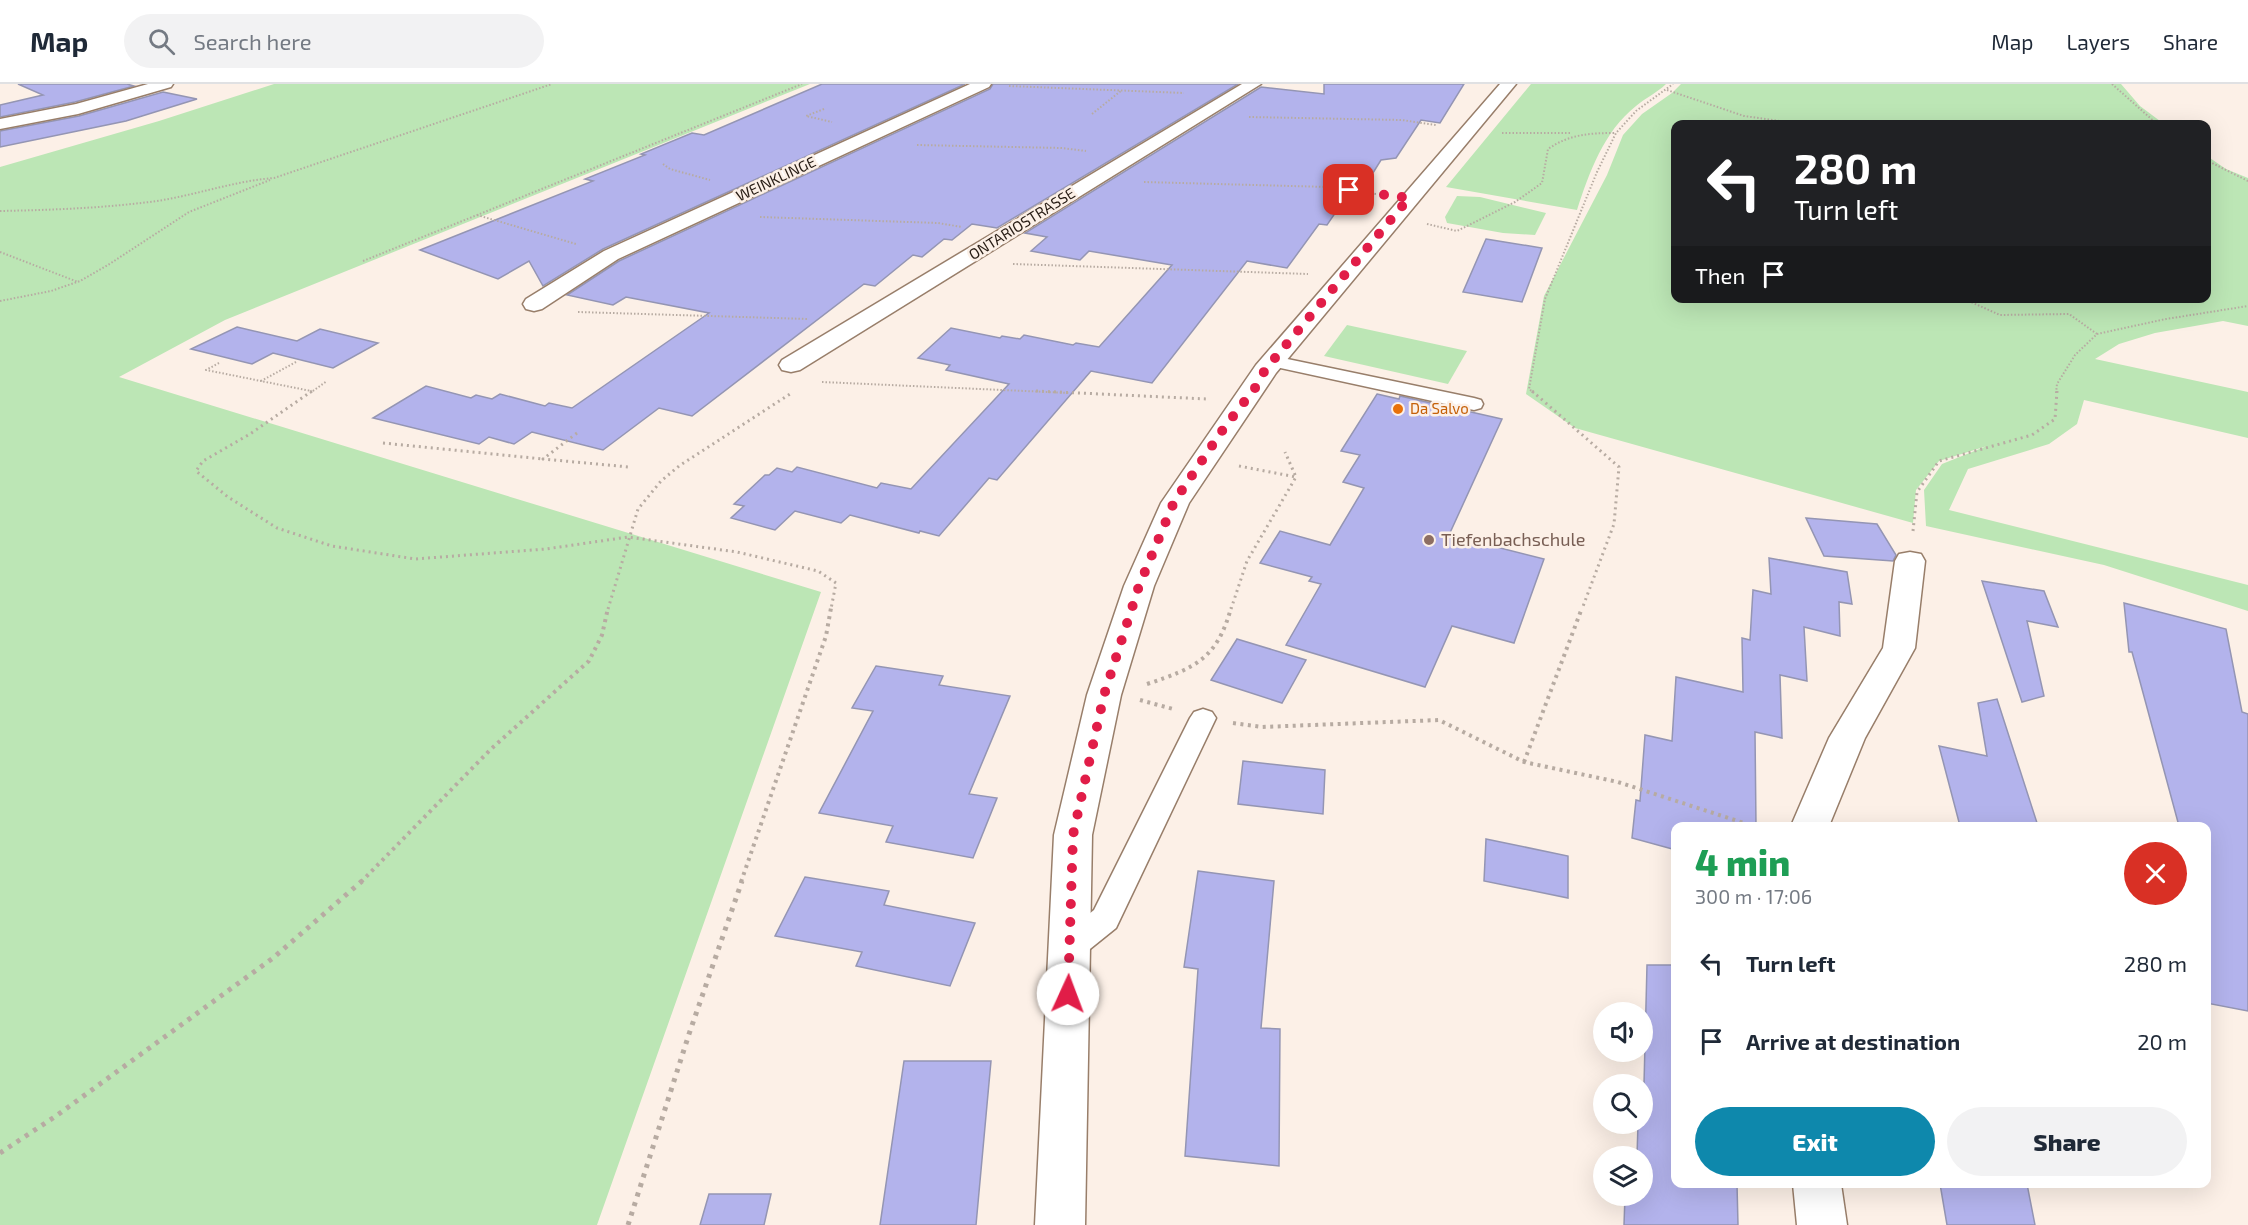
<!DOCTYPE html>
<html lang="en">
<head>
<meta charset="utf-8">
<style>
	:root { --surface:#fff; --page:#f2f2f3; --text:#1f2937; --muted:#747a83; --line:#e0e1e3; --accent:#0e88ac }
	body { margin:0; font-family:"Exo 2",sans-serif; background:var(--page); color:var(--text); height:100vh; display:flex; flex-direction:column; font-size:22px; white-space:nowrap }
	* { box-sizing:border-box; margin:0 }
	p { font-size:20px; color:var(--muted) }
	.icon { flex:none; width:33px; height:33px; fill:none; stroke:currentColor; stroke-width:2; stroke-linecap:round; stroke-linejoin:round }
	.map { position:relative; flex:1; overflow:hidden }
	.sheet { position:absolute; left:1671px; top:738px; width:540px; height:366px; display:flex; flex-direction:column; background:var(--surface); border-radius:12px; box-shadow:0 6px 24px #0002 }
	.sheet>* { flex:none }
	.hud { position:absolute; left:1671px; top:36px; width:540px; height:183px; border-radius:12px; box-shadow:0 6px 24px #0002; background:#202124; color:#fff; overflow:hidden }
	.fabs { position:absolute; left:1593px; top:918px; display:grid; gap:12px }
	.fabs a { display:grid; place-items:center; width:60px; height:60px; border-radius:50%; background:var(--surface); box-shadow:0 6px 24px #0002; font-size:30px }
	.pin { position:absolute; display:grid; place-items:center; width:51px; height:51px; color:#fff; margin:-26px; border-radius:12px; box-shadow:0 3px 9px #0006 }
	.me { position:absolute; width:66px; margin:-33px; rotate:2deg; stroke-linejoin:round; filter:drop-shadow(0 0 4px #0008) }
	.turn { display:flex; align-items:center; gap:21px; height:126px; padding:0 24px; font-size:27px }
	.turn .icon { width:78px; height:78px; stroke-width:2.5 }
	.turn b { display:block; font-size:42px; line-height:51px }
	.then { display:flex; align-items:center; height:57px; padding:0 24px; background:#0003; gap:12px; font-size:22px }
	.round { display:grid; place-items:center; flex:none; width:63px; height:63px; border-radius:32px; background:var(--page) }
	.summary { display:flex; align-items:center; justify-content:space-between; height:102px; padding:0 24px }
	h1 { font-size:36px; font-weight:800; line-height:45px; color:#1e9e55 }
	.cta { display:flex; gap:12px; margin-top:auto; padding:12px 24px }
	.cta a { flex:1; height:69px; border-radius:36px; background:var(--accent); color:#fff; font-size:24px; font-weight:800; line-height:69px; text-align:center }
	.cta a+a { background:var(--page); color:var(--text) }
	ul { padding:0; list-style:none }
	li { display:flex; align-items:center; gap:18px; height:78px; padding:0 24px }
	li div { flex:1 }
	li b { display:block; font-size:22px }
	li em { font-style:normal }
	header { display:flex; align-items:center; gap:36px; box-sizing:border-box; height:84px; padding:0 30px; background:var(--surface); border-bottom:2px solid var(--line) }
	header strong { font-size:28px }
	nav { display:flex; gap:33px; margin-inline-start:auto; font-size:21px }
	.search { width:420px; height:54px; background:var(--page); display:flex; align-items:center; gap:15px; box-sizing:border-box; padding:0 21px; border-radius:33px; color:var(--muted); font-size:22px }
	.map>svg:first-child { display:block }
	.green { fill:#bce6b5 }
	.building { fill:#b3b3ec; stroke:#9495b3; stroke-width:1.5 }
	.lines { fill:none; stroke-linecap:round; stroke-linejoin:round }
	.service-casing { stroke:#987e6a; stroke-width:3 }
	.minor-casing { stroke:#987e6a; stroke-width:3 }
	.path-far3 { stroke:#b7aba2; stroke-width:2; stroke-dasharray:1.5 2; stroke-linecap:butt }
	.path-far2 { stroke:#b7aba2; stroke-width:3; stroke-dasharray:2 4; stroke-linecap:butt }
	.path-far1 { stroke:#b7aba2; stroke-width:4; stroke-dasharray:3 4.5; stroke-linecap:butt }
	.path { stroke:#b7aba2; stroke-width:5; stroke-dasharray:4 6; stroke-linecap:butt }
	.service { fill:#fff; fill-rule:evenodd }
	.minor { fill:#fff; fill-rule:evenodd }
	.route { stroke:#e11d48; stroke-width:10; stroke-dasharray:0 18 }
	.food-dot { fill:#e8710a; stroke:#fcf0e7; stroke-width:2 }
	.education-dot { fill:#8d6e63; stroke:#fcf0e7; stroke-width:2 }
	.labels { text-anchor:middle; stroke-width:5; stroke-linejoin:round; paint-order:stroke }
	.far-street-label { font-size:15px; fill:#271c14; stroke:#fcf0e7 }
	.far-food-label { font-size:15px; fill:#c56008; stroke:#fcf0e7; text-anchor:start }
	.education-label { font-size:18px; fill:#785e54; stroke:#fcf0e7; text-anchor:start }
</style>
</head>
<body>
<header>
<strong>Map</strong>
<div class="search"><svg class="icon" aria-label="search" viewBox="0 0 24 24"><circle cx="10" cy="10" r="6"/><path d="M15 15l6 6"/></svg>Search here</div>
<nav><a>Map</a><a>Layers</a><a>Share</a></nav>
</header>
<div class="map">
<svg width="2248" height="1141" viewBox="0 0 2248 1141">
	<rect width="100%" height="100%" fill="#fcf0e7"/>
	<g class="green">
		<path d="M 274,0 L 810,0 L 225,236 L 119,293 L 821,508 L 597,1141 L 0,1141 L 0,83 L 159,37 Z"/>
		<path d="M 1531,0 L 1666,0 C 1657,9 1645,14 1636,22 C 1604,47 1589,89 1577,126 L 1446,103 Z"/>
		<path d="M 1681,0 L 2121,0 L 2140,22 L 2164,40 L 1676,40 L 1676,214 L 2206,214 L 2207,72 L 2226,85 L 2248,94 L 2248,242 L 2223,237 L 2155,249 L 2119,260 L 2095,275 L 2248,308 L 2248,354 L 2084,316 L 2077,340 L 2049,360 L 1968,385 L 1949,426 L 2248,501 L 2248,527 L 2104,481 L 1926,442 L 1924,406 L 1942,380 L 1987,362 L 1939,377 L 1916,406 L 1913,439 L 1575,344 L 1526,310 L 1544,212 L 1607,91 L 1623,51 L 1642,30 L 1672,9 Z"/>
		<path d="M 1457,112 L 1480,113 L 1546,129 L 1535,151 L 1503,149 L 1447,139 L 1445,133 Z"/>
		<path d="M 1347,241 L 1467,267 L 1448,300 L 1324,272 Z"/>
	</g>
	<g class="building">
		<path d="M 18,0 L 127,0 L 134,2 L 75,18 L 0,33 L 0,21 L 43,11 Z"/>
		<path d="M 822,0 L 965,0 L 603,165 L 543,202 L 529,177 L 498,195 L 420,166 L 593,97 L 585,95 L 645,71 L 641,70 L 692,49 L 704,51 Z"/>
		<path d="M 993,0 L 1238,0 L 997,144 L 972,140 L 952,156 L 944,155 L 922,173 L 913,171 L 875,202 L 864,200 L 692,332 L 659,324 L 603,366 L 532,348 L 514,360 L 489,353 L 479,360 L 373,334 L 426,302 L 471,314 L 476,311 L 492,315 L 500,310 L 545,322 L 549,319 L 572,324 L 709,229 L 626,213 L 613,221 L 567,211 L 619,177 L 990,5 Z"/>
		<path d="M 1324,0 L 1464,0 L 1440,39 L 1421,36 L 1396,74 L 1381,76 L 1363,105 L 1353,103 L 1327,141 L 1319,140 L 1287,184 L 1247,177 L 1152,299 L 1091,287 L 997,396 L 989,394 L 939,452 L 920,447 L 919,449 L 850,431 L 841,439 L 795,427 L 775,446 L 731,434 L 744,422 L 734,420 L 765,391 L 769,391 L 777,384 L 792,388 L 797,383 L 877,404 L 881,399 L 911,405 L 1009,300 L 946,286 L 950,281 L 918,274 L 951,244 L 1000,254 L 1002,252 L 1020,255 L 1024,251 L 1073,261 L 1076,259 L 1099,263 L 1172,181 L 1089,167 L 1080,176 L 1031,167 L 1047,153 L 1025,149 L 1261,3 L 1324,10 Z"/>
		<path d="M 163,8 L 197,15 L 126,37 L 0,63 L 0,47 L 79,32 Z"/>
		<path d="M 1486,155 L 1542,164 L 1522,218 L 1463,208 Z"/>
		<path d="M 237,243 L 297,257 L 320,245 L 378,259 L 333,284 L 273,269 L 252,280 L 191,265 Z"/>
		<path d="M 1377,310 L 1399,315 L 1400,312 L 1502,335 L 1449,451 L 1544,475 L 1514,559 L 1452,542 L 1425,603 L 1286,561 L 1321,500 L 1309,497 L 1312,493 L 1260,479 L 1280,447 L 1330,461 L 1364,404 L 1343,398 L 1360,371 L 1341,367 Z"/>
		<path d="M 1806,434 L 1877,440 L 1896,471 L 1893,477 L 1824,472 Z"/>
		<path d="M 1769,474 L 1847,488 L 1852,520 L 1839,518 L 1840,552 L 1804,543 L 1807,597 L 1780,591 L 1782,654 L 1755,648 L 1756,742 L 1676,742 L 1676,766 L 1632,754 L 1636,716 L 1640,717 L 1645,651 L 1672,657 L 1676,593 L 1743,608 L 1742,554 L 1750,556 L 1753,506 L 1771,510 Z"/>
		<path d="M 1982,497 L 2044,507 L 2058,543 L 2027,537 L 2044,612 L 2022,618 Z"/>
		<path d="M 2124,519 L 2226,545 L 2242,628 L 2248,630 L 2248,927 L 2206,919 L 2206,742 L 2179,742 L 2132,568 L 2129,568 Z"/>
		<path d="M 1237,555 L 1306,576 L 1282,619 L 1211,596 Z"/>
		<path d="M 876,582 L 943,592 L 939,601 L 1010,612 L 969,710 L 997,714 L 973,774 L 886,758 L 893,742 L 819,729 L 873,627 L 852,624 Z"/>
		<path d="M 1997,615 L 2038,742 L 1960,742 L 1939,662 L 1987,672 L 1978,619 Z"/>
		<path d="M 1243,677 L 1325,686 L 1323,730 L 1238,720 Z"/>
		<path d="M 1486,755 L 1568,772 L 1568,814 L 1484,797 Z"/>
		<path d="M 1198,787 L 1274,797 L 1261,944 L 1280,945 L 1279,1082 L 1185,1072 L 1198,885 L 1184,883 Z"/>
		<path d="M 805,793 L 889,807 L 884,821 L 975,839 L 950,902 L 856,882 L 862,868 L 775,852 Z"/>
		<path d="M 1647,881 L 1676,881 L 1676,1100 L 1737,1100 L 1738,1141 L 1624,1141 L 1625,1112 L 1642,1112 L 1642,1072 L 1637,1072 L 1638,1040 L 1642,1040 L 1642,1000 L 1639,999 L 1644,1000 Z"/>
		<path d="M 904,977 L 991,977 L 976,1141 L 880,1141 Z"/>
		<path d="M 1940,1100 L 2027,1100 L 2035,1141 L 1947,1141 Z"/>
		<path d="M 709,1110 L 771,1110 L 764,1141 L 700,1141 Z"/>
	</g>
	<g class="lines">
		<defs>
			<g id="service">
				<path d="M 1273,272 L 1474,314 L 1481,316 L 1483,320 L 1481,324 L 1474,326 L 1267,281 L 1264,277 L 1267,273 Z"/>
				<path d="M 1203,625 L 1212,628 L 1216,634 L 1116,844 L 1080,873 L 1069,877 L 1058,873 L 1054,864 L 1058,855 L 1094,826 L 1190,634 L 1194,628 Z"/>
			</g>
			<g id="minor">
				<path d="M 148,0 L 173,0 L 171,3 L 78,30 L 0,45 L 0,35 L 76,20 Z"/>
				<path d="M 970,0 L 991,0 L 989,3 L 618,175 L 542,225 L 534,227 L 526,225 L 523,220 L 526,215 L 604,167 Z"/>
				<path d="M 1242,0 L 1261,0 L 800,286 L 791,288 L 782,286 L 779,281 L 782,276 Z"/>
				<path d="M 1500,0 L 1516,0 L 1276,289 L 1189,419 L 1154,502 L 1121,611 L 1092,751 L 1085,1141 L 1035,1141 L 1054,751 L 1087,611 L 1124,502 L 1161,419 L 1256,281 Z"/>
				<path d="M 1910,468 L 1921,470 L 1925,477 L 1915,564 L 1865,654 L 1829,742 L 1791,742 L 1829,654 L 1883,564 L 1895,477 L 1899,470 Z"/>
				<path d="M 1793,1100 L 1841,1100 L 1847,1141 L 1797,1141 Z"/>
			</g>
		</defs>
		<use href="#service" class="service-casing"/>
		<use href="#minor" class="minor-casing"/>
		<g class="path-far3">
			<path d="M 2112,0 L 2157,40"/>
			<path d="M 1009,2 L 1184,9"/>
			<path d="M 1667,6 L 1744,32 L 1801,40"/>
			<path d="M 824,25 L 806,32 L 832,38"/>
			<path d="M 1092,30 L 1122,6"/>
			<path d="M 1249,33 L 1402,36 L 1436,41"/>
			<path d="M 1502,49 L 1572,49"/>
			<path d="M 917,61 L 1061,64 L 1086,67"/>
			<path d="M 2206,76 L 2248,97"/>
			<path d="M 663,80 L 670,85 L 710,96"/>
			<path d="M 1144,98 L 1328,103 L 1376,110"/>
			<path d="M 0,127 C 52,126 105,124 157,117 C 196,111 234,97 274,94 L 552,0"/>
			<path d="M 477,131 L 576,160"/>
			<path d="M 760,133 L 938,139 L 962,143"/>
			<path d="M 1427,140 L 1457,147 L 1515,118 L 1542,99 L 1548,65 C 1570,50 1590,49 1616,49"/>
			<path d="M 0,168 L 78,198"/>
			<path d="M 363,177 L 802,0"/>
			<path d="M 1013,180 L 1308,190"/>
			<path d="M 1962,214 L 2000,231 L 2069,230 L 2097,250"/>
			<path d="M 0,217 L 51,207 L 80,197 L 108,181 L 189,128 L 270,96"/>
			<path d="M 578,228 L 808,235"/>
			<path d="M 296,278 L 261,297 L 311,307"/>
			<path d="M 219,279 L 206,286 L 261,297"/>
			<path d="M 822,298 L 1070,309"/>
			<path d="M 310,309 L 327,297"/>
			<path d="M 1534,309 L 1529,305 L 1545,215 L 1597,88 L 1616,49 L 1636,27 L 1673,0"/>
			<path d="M 2056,309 L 2057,300 L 2075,271 L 2097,250 L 2166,235 L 2248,222"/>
		</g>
		<g class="path-far2">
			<path d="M 312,307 L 250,350 L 203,377 L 196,387 L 228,413 L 277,444 L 332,462 L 415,475 L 546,465 L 628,453 L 737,468 L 818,487 L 836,499 L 831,525"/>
			<path d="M 1036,307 L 1207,315"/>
			<path d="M 1532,307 L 1619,383 L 1614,440 L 1582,525"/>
			<path d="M 577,349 L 543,375 L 629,383"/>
			<path d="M 383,359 L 543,375"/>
			<path d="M 1239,382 L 1296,393"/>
			<path d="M 1913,447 L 1917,408 L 1939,377 L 2032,351 L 2055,335 L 2057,307"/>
			<path d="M 608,525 L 638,425 L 661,397 L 679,382 L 790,310"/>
			<path d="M 1231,525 L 1247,477 L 1296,393 L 1285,368"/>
		</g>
		<g class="path-far1">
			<path d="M 1147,600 C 1195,584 1217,575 1231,524"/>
			<path d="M 1140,616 L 1173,625"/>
			<path d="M 1233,639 L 1262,643 L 1439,636 L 1524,678 L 1618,698 L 1753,742"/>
			<path d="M 1524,678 L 1582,524"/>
			<path d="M 361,798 L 491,665 L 589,577 L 602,551 L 608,524"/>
			<path d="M 741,798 L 826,552 L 831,524"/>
		</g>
		<g class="path">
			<path d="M 0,1069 L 56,1032 L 273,874 L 362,797"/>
			<path d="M 628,1141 L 689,950 L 742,797"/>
		</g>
		<use href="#service" class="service"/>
		<use href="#minor" class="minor"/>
	</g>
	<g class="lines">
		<path class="route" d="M 1068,910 L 1073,751 L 1104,611 L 1139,502 L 1174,418 L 1224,344 L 1255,304 L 1265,286 L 1409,114 L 1349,106"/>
	</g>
	<circle class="food-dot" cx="1398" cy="325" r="6"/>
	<circle class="education-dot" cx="1429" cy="456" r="6"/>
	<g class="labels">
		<g class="far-street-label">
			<text transform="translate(776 95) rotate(-25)" y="5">WEINKLINGE</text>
			<text transform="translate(1022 140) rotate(-32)" y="5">ONTARIOSTRASSE</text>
		</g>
		<g class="far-food-label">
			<text x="1410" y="330">Da Salvo</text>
		</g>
		<g class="education-label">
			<text x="1441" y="462">Tiefenbachschule</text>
		</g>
	</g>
</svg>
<div class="fabs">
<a><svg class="icon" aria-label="sound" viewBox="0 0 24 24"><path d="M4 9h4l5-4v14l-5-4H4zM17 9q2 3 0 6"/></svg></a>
<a><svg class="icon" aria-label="search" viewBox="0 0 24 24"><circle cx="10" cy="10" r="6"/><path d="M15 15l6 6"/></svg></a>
<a><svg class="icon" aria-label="layers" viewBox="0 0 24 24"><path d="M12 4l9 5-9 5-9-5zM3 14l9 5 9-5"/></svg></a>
</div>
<div class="pin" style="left:1349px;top:106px;background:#d93025"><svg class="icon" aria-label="arrive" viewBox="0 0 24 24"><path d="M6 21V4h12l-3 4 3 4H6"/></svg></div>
<svg class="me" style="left:1068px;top:910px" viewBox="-20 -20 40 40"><circle r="19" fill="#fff"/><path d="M0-13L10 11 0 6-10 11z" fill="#e11d48"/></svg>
<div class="hud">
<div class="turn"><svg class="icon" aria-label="left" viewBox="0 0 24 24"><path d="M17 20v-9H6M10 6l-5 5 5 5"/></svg><div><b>280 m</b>Turn left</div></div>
<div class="then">Then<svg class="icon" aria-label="arrive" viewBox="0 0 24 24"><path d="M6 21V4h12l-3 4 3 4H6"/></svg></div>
</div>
<section class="sheet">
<div class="summary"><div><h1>4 min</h1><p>300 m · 17:06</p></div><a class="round" style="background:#d93025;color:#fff"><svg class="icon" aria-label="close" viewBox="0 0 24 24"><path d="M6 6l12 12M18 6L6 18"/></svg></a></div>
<ul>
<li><svg class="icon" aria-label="left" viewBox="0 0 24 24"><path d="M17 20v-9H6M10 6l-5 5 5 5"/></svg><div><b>Turn left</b></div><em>280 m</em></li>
<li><svg class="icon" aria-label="arrive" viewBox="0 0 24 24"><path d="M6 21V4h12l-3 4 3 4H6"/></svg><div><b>Arrive at destination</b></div><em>20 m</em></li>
</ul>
<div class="cta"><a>Exit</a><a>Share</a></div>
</section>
</div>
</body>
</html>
